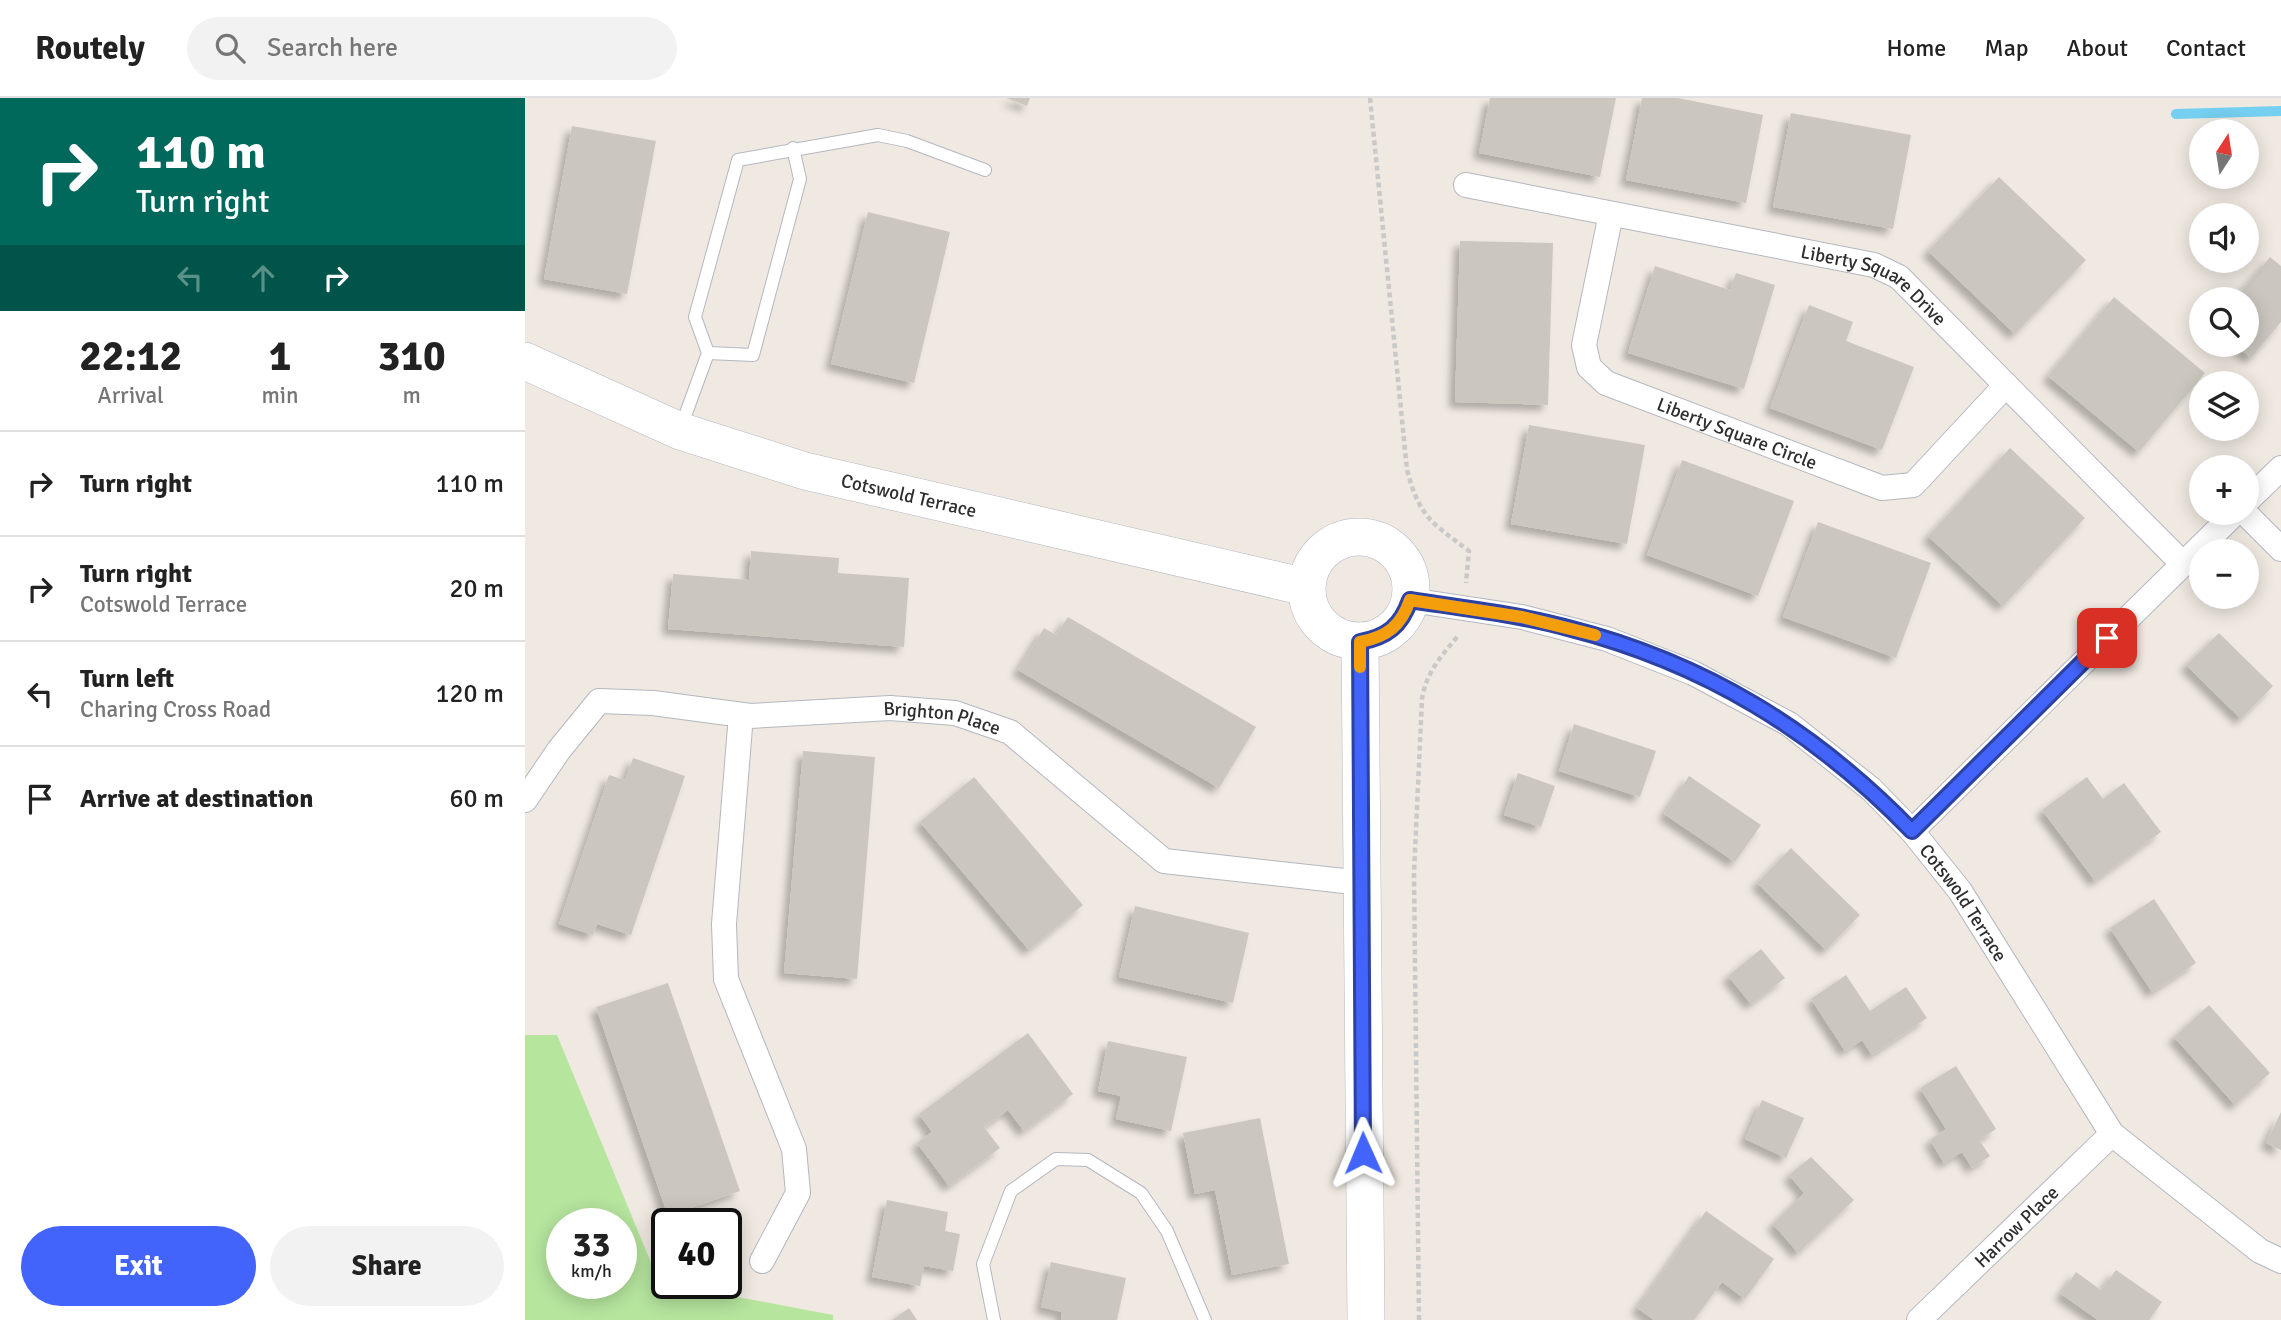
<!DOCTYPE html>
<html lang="en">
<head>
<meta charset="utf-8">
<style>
	:root { --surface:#fff; --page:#f2f2f2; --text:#222; --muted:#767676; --line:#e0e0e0; --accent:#4264fb }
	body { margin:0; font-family:Signika,sans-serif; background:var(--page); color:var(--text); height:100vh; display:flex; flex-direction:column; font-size:26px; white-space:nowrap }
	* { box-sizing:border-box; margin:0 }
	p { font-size:23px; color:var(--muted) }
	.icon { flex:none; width:38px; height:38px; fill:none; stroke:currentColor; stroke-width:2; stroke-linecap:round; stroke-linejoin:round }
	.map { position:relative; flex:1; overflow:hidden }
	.details { display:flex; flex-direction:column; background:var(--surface); width:525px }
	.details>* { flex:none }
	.top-card { background:#00695c; color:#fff; overflow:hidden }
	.needle { width:46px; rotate:12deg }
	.tools { position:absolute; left:1664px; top:21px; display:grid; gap:14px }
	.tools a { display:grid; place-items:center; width:70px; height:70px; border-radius:50%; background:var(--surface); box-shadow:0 4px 18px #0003; font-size:35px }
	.speed { position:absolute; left:21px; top:1110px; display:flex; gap:14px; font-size:35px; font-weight:700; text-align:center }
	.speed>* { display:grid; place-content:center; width:91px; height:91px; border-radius:50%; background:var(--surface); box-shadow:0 4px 18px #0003; line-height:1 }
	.speed small { font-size:18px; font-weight:400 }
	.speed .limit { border:4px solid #111; border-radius:10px; background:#fff; color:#111 }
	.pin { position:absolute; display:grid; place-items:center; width:60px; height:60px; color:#fff; margin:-30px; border-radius:14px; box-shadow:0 4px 10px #0006 }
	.me { position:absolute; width:77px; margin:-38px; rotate:359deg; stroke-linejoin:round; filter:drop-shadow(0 0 5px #0008) }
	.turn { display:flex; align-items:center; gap:24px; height:147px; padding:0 21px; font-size:32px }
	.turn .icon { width:91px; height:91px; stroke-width:2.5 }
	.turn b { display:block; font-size:49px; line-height:60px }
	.lanes { display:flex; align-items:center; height:66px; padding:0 21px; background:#0003; justify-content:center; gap:35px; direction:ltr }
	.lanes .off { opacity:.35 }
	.eta { display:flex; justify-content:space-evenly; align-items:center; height:119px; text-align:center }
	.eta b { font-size:42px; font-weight:800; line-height:49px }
	.button { display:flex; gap:14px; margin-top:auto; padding:14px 21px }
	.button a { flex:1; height:80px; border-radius:42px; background:var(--accent); color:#fff; font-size:28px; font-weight:800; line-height:80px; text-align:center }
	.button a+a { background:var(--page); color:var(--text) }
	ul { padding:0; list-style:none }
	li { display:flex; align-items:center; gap:21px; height:105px; padding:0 21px; border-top:2px solid var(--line) }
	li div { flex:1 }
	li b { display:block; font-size:26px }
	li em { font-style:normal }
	header { display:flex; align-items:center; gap:42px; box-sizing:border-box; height:98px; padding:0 35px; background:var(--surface); border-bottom:2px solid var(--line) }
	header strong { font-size:33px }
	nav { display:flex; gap:38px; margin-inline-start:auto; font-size:24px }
	.search { width:490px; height:63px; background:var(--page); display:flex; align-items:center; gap:18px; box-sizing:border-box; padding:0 24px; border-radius:38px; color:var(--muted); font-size:26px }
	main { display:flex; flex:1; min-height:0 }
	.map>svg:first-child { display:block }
	.green { fill:#b6e59e; fill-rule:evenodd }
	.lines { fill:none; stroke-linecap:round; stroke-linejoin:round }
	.stream { stroke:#75cff0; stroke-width:10 }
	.building { fill:#cbc7bf; filter:url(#shadow) }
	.lane-casing { stroke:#b4b7c1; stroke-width:14 }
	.street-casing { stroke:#b4b7c1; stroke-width:26 }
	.secondary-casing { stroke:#b4b7c1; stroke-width:38 }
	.path { stroke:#c9c9c9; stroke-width:4.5; stroke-dasharray:5 3.5; stroke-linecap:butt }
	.lane { stroke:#fff; stroke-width:12 }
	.street { stroke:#fff; stroke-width:24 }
	.secondary { stroke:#fff; stroke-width:37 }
	.route-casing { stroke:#2b41a3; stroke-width:18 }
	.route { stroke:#4264fb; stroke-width:12 }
	.slow { stroke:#f59e0b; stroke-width:12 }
	.labels { text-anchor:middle; stroke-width:7; stroke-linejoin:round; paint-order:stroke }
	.street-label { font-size:19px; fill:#2e2e2e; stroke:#fff }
</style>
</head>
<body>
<header>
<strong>Routely</strong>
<div class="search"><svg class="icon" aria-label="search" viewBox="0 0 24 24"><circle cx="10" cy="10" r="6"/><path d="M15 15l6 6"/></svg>Search here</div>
<nav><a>Home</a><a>Map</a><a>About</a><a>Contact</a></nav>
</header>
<main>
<section class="details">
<div class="top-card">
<div class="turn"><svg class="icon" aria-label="right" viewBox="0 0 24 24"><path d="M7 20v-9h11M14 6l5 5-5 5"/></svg><div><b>110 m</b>Turn right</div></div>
<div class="lanes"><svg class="icon off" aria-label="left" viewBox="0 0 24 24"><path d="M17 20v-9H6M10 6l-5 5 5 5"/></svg><svg class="icon off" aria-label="ahead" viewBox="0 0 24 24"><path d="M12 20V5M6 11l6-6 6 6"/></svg><svg class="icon" aria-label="right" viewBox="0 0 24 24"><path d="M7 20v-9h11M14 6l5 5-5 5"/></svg></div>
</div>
<div class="eta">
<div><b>22:12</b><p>Arrival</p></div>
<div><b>1</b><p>min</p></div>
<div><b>310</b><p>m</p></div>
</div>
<ul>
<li><svg class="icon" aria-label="right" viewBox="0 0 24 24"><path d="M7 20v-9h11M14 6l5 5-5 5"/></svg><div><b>Turn right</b></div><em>110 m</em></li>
<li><svg class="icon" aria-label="right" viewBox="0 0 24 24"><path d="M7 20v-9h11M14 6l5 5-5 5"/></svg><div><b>Turn right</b><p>Cotswold Terrace</p></div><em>20 m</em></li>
<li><svg class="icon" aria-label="left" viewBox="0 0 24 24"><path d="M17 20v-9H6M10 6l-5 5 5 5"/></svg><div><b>Turn left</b><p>Charing Cross Road</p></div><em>120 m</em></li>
<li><svg class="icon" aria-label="arrive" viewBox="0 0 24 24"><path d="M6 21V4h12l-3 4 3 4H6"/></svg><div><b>Arrive at destination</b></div><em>60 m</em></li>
</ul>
<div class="button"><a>Exit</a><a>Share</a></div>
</section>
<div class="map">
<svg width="1756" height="1222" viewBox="0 0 1756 1222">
	<defs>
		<filter id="shadow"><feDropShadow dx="-6" dy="6" stdDeviation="3.5" flood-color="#0004"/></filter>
	</defs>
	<rect width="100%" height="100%" fill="#efe9e1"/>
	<path class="green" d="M 0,937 L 32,937 L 134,1184 L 308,1217 L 308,1222 L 0,1222 ZM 96,1125 L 96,1185 L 37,1185 L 37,1125 Z"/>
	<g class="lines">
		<path class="stream" d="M 1651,16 L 1756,13"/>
	</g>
	<g class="building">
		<path d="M 481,0 L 505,0 L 502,8 Z"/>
		<path d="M 965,0 L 1091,0 L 1075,79 L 954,55 Z"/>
		<path d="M 1117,0 L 1153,0 L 1238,17 L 1221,105 L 1101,82 Z"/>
		<path d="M 1266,15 L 1386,37 L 1368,131 L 1248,109 Z"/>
		<path d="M 47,28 L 131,43 L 102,196 L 19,181 Z"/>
		<path d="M 1474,79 L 1561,162 L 1490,236 L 1403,153 Z"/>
		<path d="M 343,114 L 425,134 L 389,285 L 306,266 Z"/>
		<path d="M 935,143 L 1028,145 L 1023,307 L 930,304 Z"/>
		<path d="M 1745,159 L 1756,168 L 1756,224 L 1726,260 L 1710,247 L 1722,247 L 1722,201 L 1710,201 Z"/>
		<path d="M 1130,168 L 1205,192 L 1211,175 L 1250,187 L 1219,291 L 1103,255 Z"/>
		<path d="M 1589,199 L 1680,275 L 1614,354 L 1523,278 Z"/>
		<path d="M 1284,207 L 1328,224 L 1321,243 L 1389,269 L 1357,352 L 1245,310 Z"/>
		<path d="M 1004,327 L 1120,347 L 1102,446 L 986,426 Z"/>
		<path d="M 1485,350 L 1560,420 L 1478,508 L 1403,438 Z"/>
		<path d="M 1157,362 L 1269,403 L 1233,498 L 1122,457 Z"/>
		<path d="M 1293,424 L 1406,465 L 1371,560 L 1258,519 Z"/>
		<path d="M 226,453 L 314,460 L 313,475 L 384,480 L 379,549 L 143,531 L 148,476 L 224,482 Z"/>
		<path d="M 543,519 L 731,629 L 694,690 L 493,572 L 519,530 L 531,537 Z"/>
		<path d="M 1694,535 L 1748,588 L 1716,621 L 1661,567 Z"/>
		<path d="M 1049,626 L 1131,653 L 1115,699 L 1034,673 Z"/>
		<path d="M 278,653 L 350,659 L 332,881 L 259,875 Z"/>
		<path d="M 108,660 L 160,678 L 106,837 L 72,826 L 68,837 L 34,826 L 84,677 L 100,682 Z"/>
		<path d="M 993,675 L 1030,688 L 1016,729 L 979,717 Z"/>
		<path d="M 1164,678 L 1236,727 L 1210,764 L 1139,716 Z"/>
		<path d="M 449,679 L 558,807 L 504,852 L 395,724 Z"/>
		<path d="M 1562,679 L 1578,701 L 1599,685 L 1636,734 L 1570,783 L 1517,712 Z"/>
		<path d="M 1266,750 L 1335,817 L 1301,852 L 1232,785 Z"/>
		<path d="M 1629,801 L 1671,865 L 1627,894 L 1585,830 Z"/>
		<path d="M 610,808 L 724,835 L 708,905 L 594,879 Z"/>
		<path d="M 1236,851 L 1260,880 L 1226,906 L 1203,878 Z"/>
		<path d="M 1321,877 L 1345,913 L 1381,889 L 1402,920 L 1347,957 L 1337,942 L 1320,953 L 1286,901 Z"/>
		<path d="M 143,885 L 215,1093 L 143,1118 L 71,909 Z"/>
		<path d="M 1684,907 L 1745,975 L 1710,1007 L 1649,939 Z"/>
		<path d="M 503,935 L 548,996 L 499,1033 L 483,1012 L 459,1029 L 475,1050 L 424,1088 L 392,1045 L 407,1034 L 394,1016 Z"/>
		<path d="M 583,943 L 662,959 L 646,1033 L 591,1021 L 596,998 L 573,993 Z"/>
		<path d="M 1431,968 L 1471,1031 L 1454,1042 L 1465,1058 L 1447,1070 L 1437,1054 L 1419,1065 L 1405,1042 L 1421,1031 L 1395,990 Z"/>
		<path d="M 1237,1002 L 1279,1020 L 1261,1060 L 1220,1041 Z"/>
		<path d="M 1756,1014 L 1756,1052 L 1741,1045 Z"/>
		<path d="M 735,1020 L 764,1166 L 707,1177 L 690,1092 L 670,1096 L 658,1035 Z"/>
		<path d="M 1286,1059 L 1329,1102 L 1273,1155 L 1248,1126 L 1279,1095 L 1264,1077 Z"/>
		<path d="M 362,1102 L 423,1114 L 420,1133 L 435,1136 L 428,1173 L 399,1168 L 395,1188 L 347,1179 Z"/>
		<path d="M 1181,1113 L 1249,1161 L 1220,1201 L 1197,1184 L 1169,1222 L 1129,1222 L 1112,1210 Z"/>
		<path d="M 526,1164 L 601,1180 L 592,1222 L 536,1222 L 537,1214 L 516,1209 Z"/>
		<path d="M 1591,1172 L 1637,1204 L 1624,1222 L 1573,1222 L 1536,1196 L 1551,1174 L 1576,1192 Z"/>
		<path d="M 384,1210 L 392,1222 L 367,1222 Z"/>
	</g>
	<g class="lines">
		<defs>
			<g id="lane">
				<path d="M 183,255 L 228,257 L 275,81 L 268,50"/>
				<path d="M 156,329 L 183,255 L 170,219 L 213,62 L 353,37 L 382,43 L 460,72"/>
				<path d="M 469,1222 L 458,1166 L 486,1093 L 531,1061 L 563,1062 L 616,1095 L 642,1133 L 680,1222"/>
			</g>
			<g id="street">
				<path id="s1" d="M 941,87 L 1349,167 L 1374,179 L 1658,466"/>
				<path id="s2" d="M 1086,116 L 1059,247 L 1064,269 L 1081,285 L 1357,390 L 1388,387 L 1481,287"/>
				<path d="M 1722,403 L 1756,370"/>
				<path d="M 1720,415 L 1756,451"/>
				<path id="s3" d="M 885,502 L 997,519 L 1082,541 L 1168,575 L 1264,626 L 1346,691 L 1387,733 L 1435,793 L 1587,1036 L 1735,1153 L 1756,1163"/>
				<path d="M 216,617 L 199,826 L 201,881 L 269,1051 L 273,1095 L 237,1163"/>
				<path id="s4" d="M 0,702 L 34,652 L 74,603 L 128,605 L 225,618 L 365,610 L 430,615 L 485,634 L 639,763 L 837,785"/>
				<path d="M 1387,733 L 1710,415"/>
				<path id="s5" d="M 1394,1222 L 1587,1036"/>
			</g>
			<g id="secondary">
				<path id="s6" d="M 0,263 L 155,333 L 280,373 L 781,489"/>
				<circle cx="834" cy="491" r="52"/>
				<path d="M 835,544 L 841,1222"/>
			</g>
		</defs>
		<use href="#lane" class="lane-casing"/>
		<use href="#street" class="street-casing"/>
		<use href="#secondary" class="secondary-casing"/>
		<g class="path">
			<path d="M 845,0 L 882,372 C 895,420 906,424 944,453 L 941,485"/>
			<path d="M 894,1222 L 889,775 L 897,601 C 901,575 916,558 933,538"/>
		</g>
		<use href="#lane" class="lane"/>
		<use href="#street" class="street"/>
		<use href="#secondary" class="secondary"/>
	</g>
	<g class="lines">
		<defs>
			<path id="route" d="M 838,1055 L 835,544 C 862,539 876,528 885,502 C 938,510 991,516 1043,530 C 1180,565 1289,632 1387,733 L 1582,540"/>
		</defs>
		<use href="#route" class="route-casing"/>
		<use href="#route" class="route"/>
		<path class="slow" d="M 835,569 L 835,544 C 862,539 876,528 885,502 L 997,519 L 1070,537"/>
	</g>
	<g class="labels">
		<g class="street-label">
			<text dy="7" stroke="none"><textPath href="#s1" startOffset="424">Liberty Square Drive</textPath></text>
			<text dy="7" stroke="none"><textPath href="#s2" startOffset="320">Liberty Square Circle</textPath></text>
			<text dy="7" stroke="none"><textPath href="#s6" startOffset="408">Cotswold Terrace</textPath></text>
			<text dy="7" stroke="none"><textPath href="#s4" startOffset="469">Brighton Place</textPath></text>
			<text dy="7" stroke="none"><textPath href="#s3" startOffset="654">Cotswold Terrace</textPath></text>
			<text dy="7" stroke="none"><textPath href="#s5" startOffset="135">Harrow Place</textPath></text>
		</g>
	</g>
</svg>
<div class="tools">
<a><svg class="needle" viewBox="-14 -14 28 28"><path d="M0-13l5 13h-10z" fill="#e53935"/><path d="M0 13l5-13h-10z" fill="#767676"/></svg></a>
<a><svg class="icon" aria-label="sound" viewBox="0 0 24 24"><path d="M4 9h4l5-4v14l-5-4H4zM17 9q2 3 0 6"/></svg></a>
<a><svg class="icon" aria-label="search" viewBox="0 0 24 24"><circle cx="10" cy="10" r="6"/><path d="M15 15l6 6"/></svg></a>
<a><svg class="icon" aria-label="layers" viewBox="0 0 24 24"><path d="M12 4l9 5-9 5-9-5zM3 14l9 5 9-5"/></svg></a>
<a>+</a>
<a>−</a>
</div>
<div class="speed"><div>33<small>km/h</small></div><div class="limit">40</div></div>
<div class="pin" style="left:1582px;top:540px;background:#d93025"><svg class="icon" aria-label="arrive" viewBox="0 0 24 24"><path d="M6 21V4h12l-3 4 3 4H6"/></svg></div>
<svg class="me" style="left:838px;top:1055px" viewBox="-20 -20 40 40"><path d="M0-17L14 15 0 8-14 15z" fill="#4264fb" stroke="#fff" stroke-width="4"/></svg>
</div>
</main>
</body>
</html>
